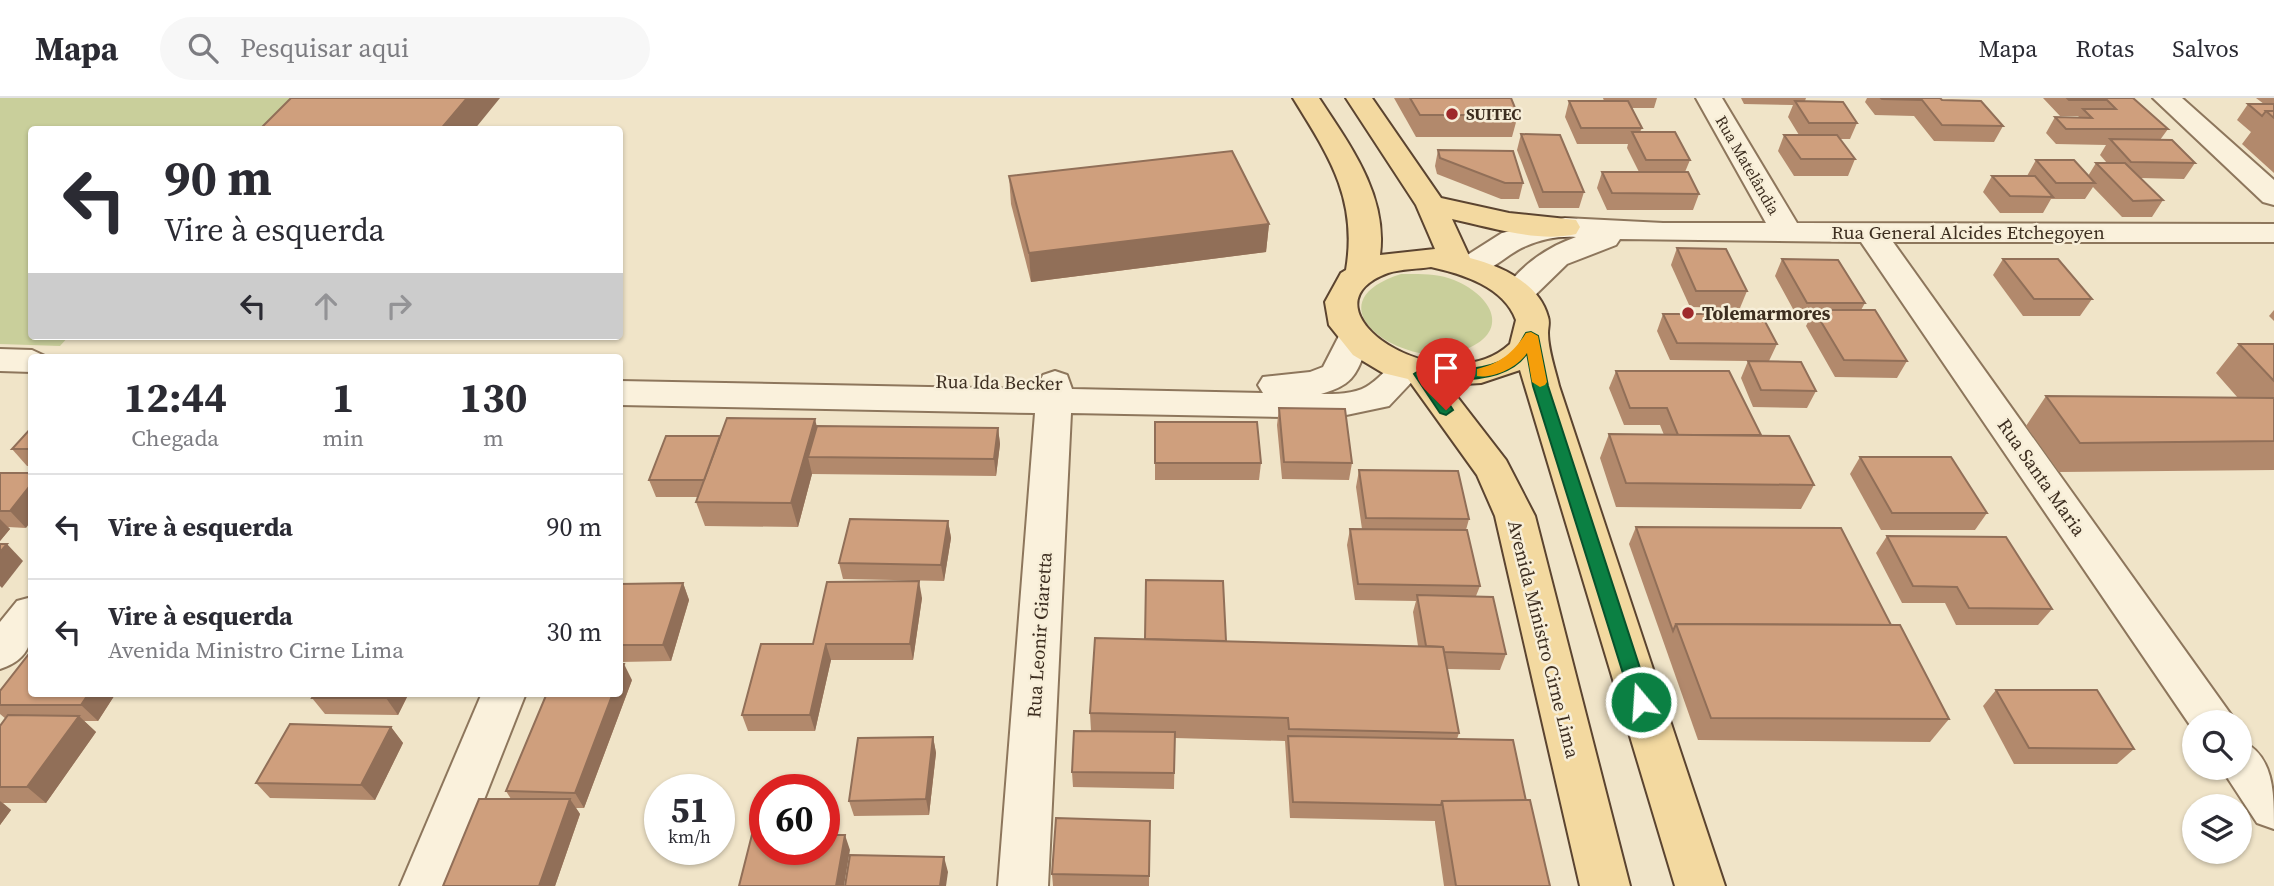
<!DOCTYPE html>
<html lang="pt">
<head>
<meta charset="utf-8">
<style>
	:root { --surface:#fff; --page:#f7f7f7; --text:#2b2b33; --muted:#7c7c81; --line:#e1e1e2 }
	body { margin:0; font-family:"Source Serif 4",serif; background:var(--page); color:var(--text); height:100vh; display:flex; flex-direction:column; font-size:26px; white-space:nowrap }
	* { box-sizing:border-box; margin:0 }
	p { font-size:23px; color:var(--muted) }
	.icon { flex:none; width:38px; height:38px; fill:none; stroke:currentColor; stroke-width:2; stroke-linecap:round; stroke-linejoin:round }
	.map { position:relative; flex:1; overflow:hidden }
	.details { position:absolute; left:28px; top:256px; width:595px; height:343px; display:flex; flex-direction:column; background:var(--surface); border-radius:7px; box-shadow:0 2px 5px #0004 }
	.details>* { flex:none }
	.banner { position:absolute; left:28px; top:28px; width:595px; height:214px; border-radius:7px; box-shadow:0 2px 5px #0004; background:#fff; color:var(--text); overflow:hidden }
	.tools { position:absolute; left:2182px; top:612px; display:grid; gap:14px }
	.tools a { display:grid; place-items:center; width:70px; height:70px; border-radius:50%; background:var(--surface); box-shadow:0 2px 5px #0004; font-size:35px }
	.speed { position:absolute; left:644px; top:676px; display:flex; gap:14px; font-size:35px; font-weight:700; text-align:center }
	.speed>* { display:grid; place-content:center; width:91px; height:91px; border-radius:50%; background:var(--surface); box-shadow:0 2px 5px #0004; line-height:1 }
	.speed small { font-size:18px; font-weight:400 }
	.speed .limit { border:10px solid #d22; background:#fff; color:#111 }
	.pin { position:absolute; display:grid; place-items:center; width:60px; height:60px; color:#fff; margin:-72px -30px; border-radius:50% 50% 50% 0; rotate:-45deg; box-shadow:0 0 7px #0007 }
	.pin .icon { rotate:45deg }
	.me { position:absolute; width:77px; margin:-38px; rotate:342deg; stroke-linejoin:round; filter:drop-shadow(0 0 5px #0008) }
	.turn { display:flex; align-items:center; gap:24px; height:147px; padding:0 21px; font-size:32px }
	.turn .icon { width:91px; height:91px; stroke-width:2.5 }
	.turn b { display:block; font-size:49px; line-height:60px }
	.lanes { display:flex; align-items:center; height:66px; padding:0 21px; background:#0003; justify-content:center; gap:35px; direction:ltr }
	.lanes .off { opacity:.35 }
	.eta { display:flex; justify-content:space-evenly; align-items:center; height:119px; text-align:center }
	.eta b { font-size:42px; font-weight:700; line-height:49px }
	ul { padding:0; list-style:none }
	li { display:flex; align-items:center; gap:21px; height:105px; padding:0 21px; border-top:2px solid var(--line) }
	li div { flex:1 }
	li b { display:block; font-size:26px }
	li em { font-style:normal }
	header { display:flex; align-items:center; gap:42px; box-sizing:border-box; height:98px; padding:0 35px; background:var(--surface); border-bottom:2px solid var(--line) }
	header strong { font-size:33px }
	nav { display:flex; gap:38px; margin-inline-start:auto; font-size:24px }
	.search { width:490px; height:63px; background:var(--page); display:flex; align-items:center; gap:18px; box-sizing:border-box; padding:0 24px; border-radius:38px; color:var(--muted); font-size:26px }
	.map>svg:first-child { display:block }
	.green { fill:#c9cf9b }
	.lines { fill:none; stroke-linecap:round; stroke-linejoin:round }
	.street-casing { stroke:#8d765c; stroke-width:4 }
	.primary-casing { stroke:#5b4430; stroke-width:4 }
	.street { fill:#faf1dc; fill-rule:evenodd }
	.primary { fill:#f3d9a0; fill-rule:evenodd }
	.wall { fill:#b2896c }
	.shaded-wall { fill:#916f58 }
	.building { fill:#cf9f7d; stroke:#916f58; stroke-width:2 }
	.route { fill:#0b8043; stroke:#07532c; stroke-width:2 }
	.slow { fill:#f59e0b }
	.poi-dot { fill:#9e2a2b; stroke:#f7eed8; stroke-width:2.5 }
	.labels { text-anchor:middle; stroke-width:5; stroke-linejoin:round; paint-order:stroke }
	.far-poi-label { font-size:16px; font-weight:bold; fill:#3d2e20; stroke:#f7eed8; text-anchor:start }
	.far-street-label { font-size:16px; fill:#3d2e20; stroke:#f7eed8 }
	.street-label { font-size:19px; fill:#3d2e20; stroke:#f7eed8 }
	.poi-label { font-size:19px; font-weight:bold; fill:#3d2e20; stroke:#f7eed8; text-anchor:start }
</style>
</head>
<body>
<header>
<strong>Mapa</strong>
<div class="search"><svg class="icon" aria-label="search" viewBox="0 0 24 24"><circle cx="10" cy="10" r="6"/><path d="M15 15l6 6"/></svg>Pesquisar aqui</div>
<nav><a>Mapa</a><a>Rotas</a><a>Salvos</a></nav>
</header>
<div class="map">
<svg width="2274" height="788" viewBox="0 0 2274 788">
	<rect width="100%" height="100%" fill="#f0e4c8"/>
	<g class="green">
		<path d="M 0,0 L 299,0 L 269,31 L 32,32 L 32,238 L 69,238 L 60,248 L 0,246 Z"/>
		<path d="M 1401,176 C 1419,176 1437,175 1454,182 C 1497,200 1511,238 1458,254 C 1402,271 1307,206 1401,176 Z"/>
	</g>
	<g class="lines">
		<defs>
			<g id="street">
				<path d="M 1696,0 L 1722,0 L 1797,125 L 2274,126 L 2274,144 L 1893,144 L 2237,625 L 2194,625 L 2194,633 L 1861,144 L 1620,141 L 1616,147 L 1567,166 L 1529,203 L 1517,206 L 1505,203 L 1501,196 C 1519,169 1545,150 1576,139 C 1559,138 1542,141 1526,148 C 1503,157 1488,181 1461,175 L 1456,168 L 1461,161 L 1502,135 L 1565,120 L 1663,125 L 1766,125 Z"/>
				<path d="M 2153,0 L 2182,0 L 2274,82 L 2274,107 L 2263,104 Z"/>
				<path d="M 1353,231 L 1365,234 L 1370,242 C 1356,274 1357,286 1321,296 C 1334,296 1355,296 1366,289 C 1387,277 1391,257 1418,264 L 1423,272 L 1389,308 L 1332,320 L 1071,315 L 1048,788 L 998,788 L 1035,315 L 620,307 L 620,283 L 1037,291 L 1043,277 L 1055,273 L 1067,277 L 1072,291 L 1263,295 L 1258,287 L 1263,279 L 1310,274 L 1323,269 L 1341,234 Z"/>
				<path d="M 0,251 L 32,252 L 47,259 L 32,259 L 32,274 L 0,273 Z"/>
				<path d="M 32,499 C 32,532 38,559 0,571 L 0,524 L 17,503 Z"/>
				<path d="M 482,595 L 526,595 L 450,788 L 400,788 Z"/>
				<path d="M 2240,642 C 2274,657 2274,693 2274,731 L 2257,725 L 2221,670 L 2240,670 Z"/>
			</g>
			<path id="primary" d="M 1293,0 L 1319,0 C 1350,47 1388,98 1380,157 L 1435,151 L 1416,107 L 1346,0 L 1372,0 L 1441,100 L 1509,115 L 1576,122 L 1580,129 L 1576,136 C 1538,145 1490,129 1452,121 L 1470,160 C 1501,168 1539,185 1548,219 C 1550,225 1548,229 1548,235 C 1548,252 1555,271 1559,288 L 1725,788 L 1675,788 L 1520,272 L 1481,285 L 1448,287 L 1506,362 L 1535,418 L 1630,788 L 1580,788 L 1495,418 L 1477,377 L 1408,281 L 1383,275 L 1353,257 L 1329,227 L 1325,204 L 1341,175 L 1346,172 C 1358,101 1329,58 1293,0 ZM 1431,169 C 1463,176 1504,189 1516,222 L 1510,246 C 1443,308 1293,210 1388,175 C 1401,171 1418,171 1431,169 Z"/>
		</defs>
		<use href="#street" class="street-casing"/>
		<use href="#primary" class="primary-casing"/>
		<use href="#street" class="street"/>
		<use href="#primary" class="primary"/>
	</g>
	<g class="wall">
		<path d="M 1394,0 L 1511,0 L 1518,17 L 1512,39 L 1416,39 Z"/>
		<path d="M 1603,0 L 1657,0 L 1654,10 L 1631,10 L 1642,30 L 1640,34 L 1690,62 L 1685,74 L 1699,96 L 1693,112 L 1607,112 L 1597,90 L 1602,74 L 1639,74 L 1627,50 L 1628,46 L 1577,46 L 1565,19 L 1569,3 L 1604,3 Z"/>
		<path d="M 1741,0 L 1806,0 L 1805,3 L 1857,25 L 1850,41 L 1840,41 L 1855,61 L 1848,78 L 1794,78 L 1778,53 L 1784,37 L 1799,37 L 1788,19 L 1793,7 L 1744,6 Z"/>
		<path d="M 1867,0 L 1940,0 L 1942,2 L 2003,28 L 1994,44 L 1934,43 L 1914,18 L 1875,17 L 1865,4 Z"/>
		<path d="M 2043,0 L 2133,0 L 2168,31 L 2160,42 L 2195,65 L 2184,81 L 2140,80 L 2163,102 L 2152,119 L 2122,119 L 2093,89 L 2085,101 L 2051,101 L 2043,115 L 2000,115 L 1983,94 L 1992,78 L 2027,78 L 2036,62 L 2088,78 L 2096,65 L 2107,65 L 2100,57 L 2106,47 L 2056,46 L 2046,35 L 2055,19 L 2078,19 L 2079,18 L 2060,18 Z"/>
		<path d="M 2256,0 L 2274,0 L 2274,75 L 2242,46 L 2251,34 L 2237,22 L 2248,6 L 2264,6 Z"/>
		<path d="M 1521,36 L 1584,94 L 1579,110 L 1539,110 L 1517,52 Z"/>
		<path d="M 1438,52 L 1523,85 L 1519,101 L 1501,101 L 1437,76 L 1435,68 Z"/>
		<path d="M 1009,78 L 1269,126 L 1266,154 L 1031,184 L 1011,106 Z"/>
		<path d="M 1677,150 L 1747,193 L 1740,210 L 1690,209 L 1671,167 Z"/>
		<path d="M 1782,161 L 1865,205 L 1861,212 L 1907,263 L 1897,280 L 1835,279 L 1806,228 L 1809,222 L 1799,222 L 1775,178 Z"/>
		<path d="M 2003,161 L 2092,201 L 2080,218 L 2023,218 L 1993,177 Z"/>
		<path d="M 2274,212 L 2274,223 L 2269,218 Z"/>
		<path d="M 1663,216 L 1777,246 L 1769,263 L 1816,293 L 1807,310 L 1753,309 L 1741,280 L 1748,263 L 1670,262 L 1657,233 Z"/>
		<path d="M 2239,246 L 2274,246 L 2274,372 L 2059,374 L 2026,328 L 2046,298 L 2238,300 L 2216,275 Z"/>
		<path d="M 1616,273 L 1761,337 L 1814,387 L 1801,411 L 1616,409 L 1600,360 L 1609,336 L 1664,337 L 1660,327 L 1624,327 L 1609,290 Z"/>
		<path d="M 1279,310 L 1352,365 L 1349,382 L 1282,381 L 1277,327 Z"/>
		<path d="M 1155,324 L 1261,365 L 1259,382 L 1155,382 Z"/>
		<path d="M 817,328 L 998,330 L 1000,346 L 996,378 L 812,376 L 798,429 L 705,428 L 696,404 L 698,399 L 656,399 L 649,382 L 720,338 Z"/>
		<path d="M 32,329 L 32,368 L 27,368 L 12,351 Z"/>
		<path d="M 1860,359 L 1987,415 L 1975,432 L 1881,432 L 1850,376 Z"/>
		<path d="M 1359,372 L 1469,421 L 1466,432 L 1480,488 L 1476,498 L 1506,556 L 1500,572 L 1447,571 L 1459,635 L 1457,641 L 1526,703 L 1550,788 L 1444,788 L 1435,725 L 1435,723 L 1290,720 L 1285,643 L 1175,640 L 1174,691 L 1073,689 L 1072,674 L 1091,633 L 1090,615 L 1226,543 L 1418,548 L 1413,514 L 1416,503 L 1355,502 L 1347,447 L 1350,431 L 1362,431 L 1356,389 Z"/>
		<path d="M 0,375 L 26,430 L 8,429 L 10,431 L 0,443 Z"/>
		<path d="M 948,423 L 951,440 L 944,483 L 843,481 L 839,465 Z"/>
		<path d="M 1636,429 L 1891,527 L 1949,621 L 1930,644 L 1698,642 L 1629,446 Z"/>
		<path d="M 1887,438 L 2052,511 L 2038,527 L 1956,527 L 1945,505 L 1902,505 L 1876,455 Z"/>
		<path d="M 683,485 L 689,502 L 671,563 L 620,564 L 620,486 Z"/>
		<path d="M 922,500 L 913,562 L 831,562 L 815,633 L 748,633 L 742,617 L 813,546 Z"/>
		<path d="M 632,582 L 584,710 L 576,710 L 580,716 L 555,788 L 443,788 L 511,701 L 506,693 Z"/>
		<path d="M 1996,592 L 2134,651 L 2117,666 L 2014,666 L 1983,608 Z"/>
		<path d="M 0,593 L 116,595 L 98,623 L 84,623 L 96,634 L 46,705 L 3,705 L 11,712 L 0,727 L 0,628 L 6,621 L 0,616 Z"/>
		<path d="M 315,595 L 409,595 L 398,617 L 325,616 L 312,600 Z"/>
		<path d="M 391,629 L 403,645 L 375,702 L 270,700 L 256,685 Z"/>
		<path d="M 933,639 L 936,655 L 929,717 L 854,718 L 849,703 Z"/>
		<path d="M 1150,723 L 1149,788 L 1053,788 L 1052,776 Z"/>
	</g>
	<g class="shaded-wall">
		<path d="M 467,0 L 500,0 L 474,32 L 440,32 Z"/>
		<path d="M 1269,126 L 1266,154 L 1031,184 L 1029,155 Z"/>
		<path d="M 815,321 L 821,345 L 808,359 L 812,376 L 798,429 L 791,405 Z"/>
		<path d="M 998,330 L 1000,346 L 996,378 L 994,361 Z"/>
		<path d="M 32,385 L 32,422 L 26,430 L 10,413 Z"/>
		<path d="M 0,421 L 10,431 L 0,443 Z"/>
		<path d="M 948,423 L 951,440 L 944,483 L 941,467 Z"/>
		<path d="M 7,446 L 23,463 L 2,490 L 0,488 L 0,454 Z"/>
		<path d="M 919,483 L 922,500 L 913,562 L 910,546 Z"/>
		<path d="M 683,485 L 689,502 L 671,563 L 663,547 Z"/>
		<path d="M 826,546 L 831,562 L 815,633 L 810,617 Z"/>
		<path d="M 624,566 L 632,582 L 584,710 L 575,695 L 613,595 L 620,595 L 620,578 Z"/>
		<path d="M 89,595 L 116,595 L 98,623 L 81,607 Z"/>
		<path d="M 389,595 L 409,595 L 398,617 L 386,600 Z"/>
		<path d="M 79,618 L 96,634 L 46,705 L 27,689 Z"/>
		<path d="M 391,629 L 403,645 L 375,702 L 361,687 Z"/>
		<path d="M 933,639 L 936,655 L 929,717 L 926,701 Z"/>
		<path d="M 570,701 L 580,716 L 555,788 L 539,788 Z"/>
		<path d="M 0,703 L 11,712 L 0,727 Z"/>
		<path d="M 845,737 L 850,752 L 844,788 L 836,788 Z"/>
		<path d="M 944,759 L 948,774 L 946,788 L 940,788 Z"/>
	</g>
	<g class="building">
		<path d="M 291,0 L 467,0 L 440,32 L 259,32 Z"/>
		<path d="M 1410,0 L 1511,0 L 1518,17 L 1420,17 Z"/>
		<path d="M 1881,0 L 1940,0 L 1942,2 L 1981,3 L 2003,28 L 1942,27 L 1922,2 L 1882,1 Z"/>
		<path d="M 2067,0 L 2133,0 L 2168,31 L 2066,31 L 2055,19 L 2092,20 L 2083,11 L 2116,11 L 2107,2 L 2069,2 Z"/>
		<path d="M 1569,3 L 1628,3 L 1642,30 L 1581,30 Z"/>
		<path d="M 1795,3 L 1843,4 L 1857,25 L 1809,25 Z"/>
		<path d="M 2248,6 L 2274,6 L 2274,13 L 2266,13 L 2262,18 Z"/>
		<path d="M 2266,13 L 2274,13 L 2274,20 Z"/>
		<path d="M 1632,34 L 1675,34 L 1690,62 L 1646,62 Z"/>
		<path d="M 1521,36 L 1560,37 L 1584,94 L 1543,94 Z"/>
		<path d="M 1784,37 L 1837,37 L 1855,61 L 1801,61 Z"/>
		<path d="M 2110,41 L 2172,42 L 2195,65 L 2131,64 Z"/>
		<path d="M 1438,52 L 1513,53 L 1523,85 L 1505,85 L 1440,60 Z"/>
		<path d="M 1232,53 L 1269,126 L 1029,155 L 1009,78 Z"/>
		<path d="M 2036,62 L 2074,62 L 2095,85 L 2056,85 Z"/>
		<path d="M 2096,65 L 2125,65 L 2163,102 L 2133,103 Z"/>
		<path d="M 1602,74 L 1688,74 L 1699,96 L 1612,95 Z"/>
		<path d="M 1992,78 L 2035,78 L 2053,99 L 2010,98 Z"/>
		<path d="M 1677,150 L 1726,151 L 1747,193 L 1696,193 Z"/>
		<path d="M 1782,161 L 1838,162 L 1865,205 L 1807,205 Z"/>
		<path d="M 2003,161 L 2058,161 L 2092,201 L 2034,201 Z"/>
		<path d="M 1814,212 L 1875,212 L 1907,263 L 1844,262 Z"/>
		<path d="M 1663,216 L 1761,216 L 1777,246 L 1677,245 Z"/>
		<path d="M 2239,246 L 2274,246 L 2274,283 Z"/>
		<path d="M 1748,263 L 1801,264 L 1816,293 L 1761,292 Z"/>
		<path d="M 1616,273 L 1729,273 L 1761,337 L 1678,337 L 1667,310 L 1630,310 Z"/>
		<path d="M 2046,298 L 2274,300 L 2274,343 L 2080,345 Z"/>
		<path d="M 1279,310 L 1345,311 L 1352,365 L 1284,364 Z"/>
		<path d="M 727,320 L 815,321 L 791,405 L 696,404 Z"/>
		<path d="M 1155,324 L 1257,324 L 1261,365 L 1155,365 Z"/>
		<path d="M 817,328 L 998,330 L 994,361 L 808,359 Z"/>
		<path d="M 32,329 L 32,351 L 12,351 Z"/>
		<path d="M 1609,336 L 1789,338 L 1814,387 L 1626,385 Z"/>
		<path d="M 666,338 L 720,338 L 704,382 L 649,382 Z"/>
		<path d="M 1860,359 L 1951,359 L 1987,415 L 1892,415 Z"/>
		<path d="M 1359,372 L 1458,373 L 1469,421 L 1366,420 Z"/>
		<path d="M 0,375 L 32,375 L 32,385 L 10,413 L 0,413 Z"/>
		<path d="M 850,421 L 948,423 L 941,467 L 839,465 Z"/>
		<path d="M 1636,429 L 1841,430 L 1891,527 L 1676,526 L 1673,533 Z"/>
		<path d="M 1350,431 L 1467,432 L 1480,488 L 1358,486 Z"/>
		<path d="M 1887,438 L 2006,439 L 2052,511 L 1969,510 L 1957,489 L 1913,488 Z"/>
		<path d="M 0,446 L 7,446 L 0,454 Z"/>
		<path d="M 1146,482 L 1223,483 L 1226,543 L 1145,541 Z"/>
		<path d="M 919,483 L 910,546 L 826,546 L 810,617 L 742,617 L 761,546 L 813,546 L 827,484 Z"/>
		<path d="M 683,485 L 663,547 L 620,547 L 620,486 Z"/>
		<path d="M 1417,497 L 1493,499 L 1506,556 L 1444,554 L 1443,549 L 1426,548 Z"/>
		<path d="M 1676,526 L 1900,527 L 1949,621 L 1711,620 Z"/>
		<path d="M 1095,540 L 1443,549 L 1459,635 L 1289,631 L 1288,620 L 1090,615 Z"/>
		<path d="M 32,552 L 32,595 L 89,595 L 81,607 L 0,607 L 0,593 Z"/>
		<path d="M 620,566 L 624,566 L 620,578 Z"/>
		<path d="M 1996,592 L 2097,592 L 2134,651 L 2029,650 Z"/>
		<path d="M 315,595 L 389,595 L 386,600 L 312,600 Z"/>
		<path d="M 547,595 L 613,595 L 575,695 L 506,693 Z"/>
		<path d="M 8,617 L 79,618 L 27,689 L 0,689 L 0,628 Z"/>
		<path d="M 290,626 L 391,629 L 361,687 L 256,685 Z"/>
		<path d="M 1074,633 L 1175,634 L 1174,675 L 1072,674 Z"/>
		<path d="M 1288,638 L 1513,642 L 1526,703 L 1442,703 L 1441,707 L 1293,704 Z"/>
		<path d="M 933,639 L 926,701 L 849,703 L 858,640 Z"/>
		<path d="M 479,701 L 570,701 L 539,788 L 443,788 Z"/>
		<path d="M 761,701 L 765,701 L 765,751 L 824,751 L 824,737 L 845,737 L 836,788 L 739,788 Z"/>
		<path d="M 1530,702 L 1550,788 L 1456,788 L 1442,703 Z"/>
		<path d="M 1056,720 L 1150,723 L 1149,778 L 1052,776 Z"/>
		<path d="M 850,757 L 944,759 L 940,788 L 845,788 Z"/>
	</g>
	<path class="route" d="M 1531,234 L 1538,238 L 1548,288 L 1651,604 L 1648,609 L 1635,609 L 1632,604 L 1533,288 L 1527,255 C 1509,283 1462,283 1433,281 L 1453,312 L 1446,317 L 1440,315 L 1414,276 C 1425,265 1486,282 1514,254 C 1519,249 1522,241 1526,235 Z"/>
	<path class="slow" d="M 1531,234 L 1538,238 L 1547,284 L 1545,287 L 1540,289 L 1532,284 L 1527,255 C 1518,269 1493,281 1477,278 L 1477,271 C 1501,265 1513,255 1526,235 Z"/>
	<g class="poi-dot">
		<circle cx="1452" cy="16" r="7"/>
		<circle cx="1688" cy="215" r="7"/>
	</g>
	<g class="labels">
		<g class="far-poi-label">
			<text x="1466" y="22">SUITEC</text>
		</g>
		<g class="far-street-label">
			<text transform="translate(1748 67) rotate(60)" y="6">Rua Matelândia</text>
		</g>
		<g class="street-label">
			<text x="1968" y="141">Rua General Alcides Etchegoyen</text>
			<text transform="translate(999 284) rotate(1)" y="7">Rua Ida Becker</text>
			<text transform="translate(2042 379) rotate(55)" y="7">Rua Santa Maria</text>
			<text transform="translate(1039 537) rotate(-86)" y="7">Rua Leonir Giaretta</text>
			<text transform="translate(1544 541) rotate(76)" y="7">Avenida Ministro Cirne Lima</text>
		</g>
		<g class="poi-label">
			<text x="1702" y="222">Tolemarmores</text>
		</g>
	</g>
</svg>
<div class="tools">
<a><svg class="icon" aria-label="search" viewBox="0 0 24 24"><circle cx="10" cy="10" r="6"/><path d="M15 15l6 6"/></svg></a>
<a><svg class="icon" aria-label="layers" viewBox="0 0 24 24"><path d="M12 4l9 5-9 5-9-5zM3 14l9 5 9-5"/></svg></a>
</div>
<div class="speed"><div>51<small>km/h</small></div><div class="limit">60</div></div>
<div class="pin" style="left:1446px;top:312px;background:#d93025"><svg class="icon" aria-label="arrive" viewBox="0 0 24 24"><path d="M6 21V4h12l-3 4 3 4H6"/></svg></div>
<svg class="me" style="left:1641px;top:604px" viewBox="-20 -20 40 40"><circle r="17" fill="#0b8043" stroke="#fff" stroke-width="3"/><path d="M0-11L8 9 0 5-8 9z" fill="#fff"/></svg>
<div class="banner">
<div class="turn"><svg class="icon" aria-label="left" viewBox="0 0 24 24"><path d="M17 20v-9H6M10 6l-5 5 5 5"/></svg><div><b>90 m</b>Vire à esquerda</div></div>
<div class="lanes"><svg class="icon" aria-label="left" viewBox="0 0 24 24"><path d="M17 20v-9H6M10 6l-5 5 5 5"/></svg><svg class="icon off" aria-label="ahead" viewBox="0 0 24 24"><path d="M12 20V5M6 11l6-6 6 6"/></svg><svg class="icon off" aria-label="right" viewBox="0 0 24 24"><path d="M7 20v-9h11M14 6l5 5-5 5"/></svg></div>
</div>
<section class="details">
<div class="eta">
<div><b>12:44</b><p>Chegada</p></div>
<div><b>1</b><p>min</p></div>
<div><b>130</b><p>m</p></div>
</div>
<ul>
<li><svg class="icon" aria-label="left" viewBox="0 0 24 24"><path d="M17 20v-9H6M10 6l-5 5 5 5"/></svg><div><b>Vire à esquerda</b></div><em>90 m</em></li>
<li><svg class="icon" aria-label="left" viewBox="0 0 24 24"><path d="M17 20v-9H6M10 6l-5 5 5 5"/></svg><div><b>Vire à esquerda</b><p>Avenida Ministro Cirne Lima</p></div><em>30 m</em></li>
</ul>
</section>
</div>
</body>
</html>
